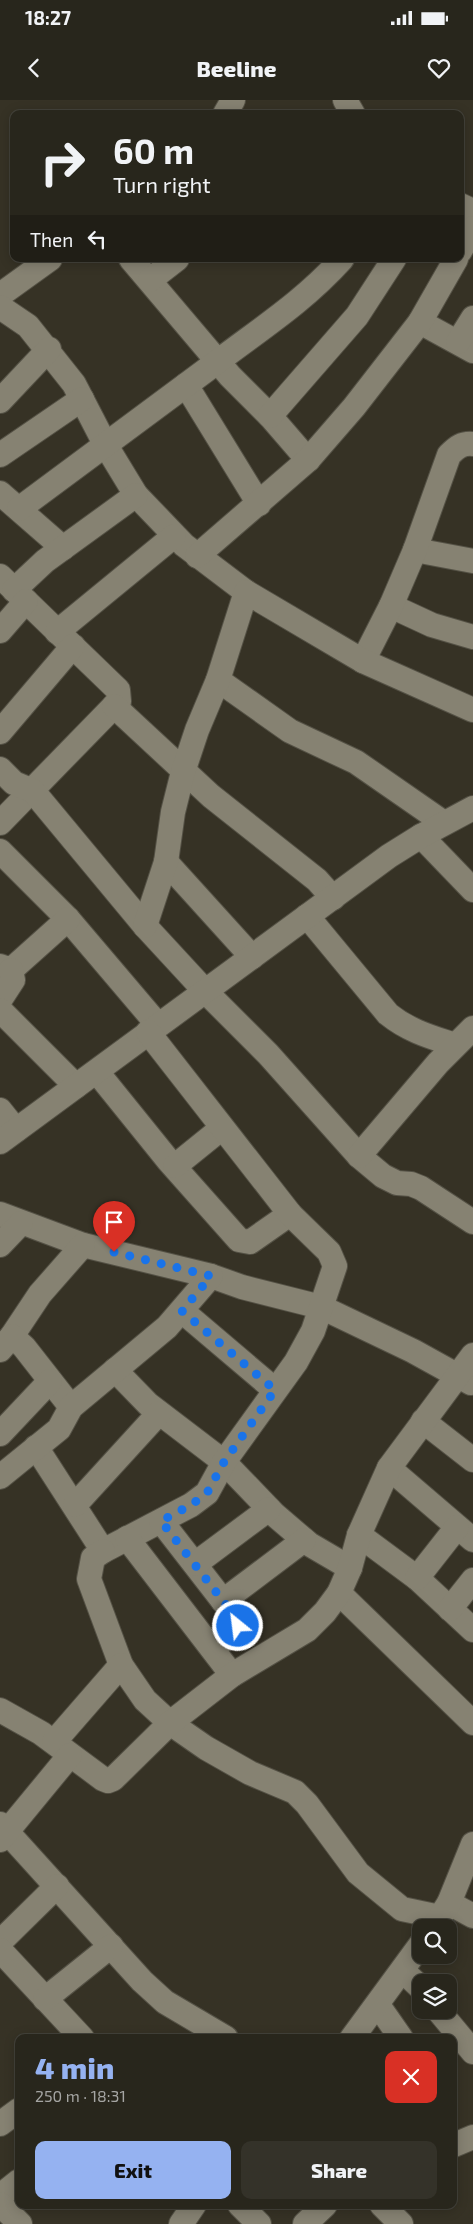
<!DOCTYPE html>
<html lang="en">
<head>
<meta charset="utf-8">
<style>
	:root { --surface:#28261c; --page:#343229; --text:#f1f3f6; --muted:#a5a5a3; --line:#44433b; --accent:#95b2f1 }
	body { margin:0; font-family:"Exo 2",sans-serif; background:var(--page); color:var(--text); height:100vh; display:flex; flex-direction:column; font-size:19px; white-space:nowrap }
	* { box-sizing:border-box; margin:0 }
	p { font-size:16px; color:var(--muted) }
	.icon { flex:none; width:28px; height:28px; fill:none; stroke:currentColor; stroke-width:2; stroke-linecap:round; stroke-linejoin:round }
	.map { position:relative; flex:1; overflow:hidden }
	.details { position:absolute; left:15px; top:1934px; width:442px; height:175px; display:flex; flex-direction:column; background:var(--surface); border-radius:10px; box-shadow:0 2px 12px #0003,0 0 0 1px var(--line) }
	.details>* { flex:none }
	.guide { position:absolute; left:10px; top:10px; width:454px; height:152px; border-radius:10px; box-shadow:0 2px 12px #0003,0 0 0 1px var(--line); background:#28261c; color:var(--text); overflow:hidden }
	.tools { position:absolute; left:412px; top:1819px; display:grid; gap:10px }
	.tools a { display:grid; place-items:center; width:45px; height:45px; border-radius:10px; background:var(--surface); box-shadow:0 2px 12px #0003,0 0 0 1px var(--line); font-size:25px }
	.pin { position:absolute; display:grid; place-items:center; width:42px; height:42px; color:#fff; margin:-51px -21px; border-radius:50% 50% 50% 0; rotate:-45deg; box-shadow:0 0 5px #0007 }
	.pin .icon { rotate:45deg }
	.me { position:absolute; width:55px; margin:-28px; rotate:331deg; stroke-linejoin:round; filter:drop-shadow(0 0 4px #0008) }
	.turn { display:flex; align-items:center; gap:18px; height:105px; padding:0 20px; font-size:22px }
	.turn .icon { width:65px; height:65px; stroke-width:2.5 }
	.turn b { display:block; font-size:35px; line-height:42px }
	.then { display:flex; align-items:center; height:48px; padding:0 20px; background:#0003; gap:10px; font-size:19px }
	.round { display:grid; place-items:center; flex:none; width:52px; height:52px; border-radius:10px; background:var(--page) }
	.head { display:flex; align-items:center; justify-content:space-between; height:85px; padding:0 20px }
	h1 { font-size:30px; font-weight:800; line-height:38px; color:var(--accent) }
	.button { display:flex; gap:10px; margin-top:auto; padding:10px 20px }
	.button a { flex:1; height:58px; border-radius:10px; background:var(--accent); color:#111; font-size:20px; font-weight:800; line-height:58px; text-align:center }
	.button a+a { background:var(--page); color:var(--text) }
	.status { display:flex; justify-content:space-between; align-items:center; height:35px; padding:0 25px; background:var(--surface); direction:ltr }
	.status svg { height:14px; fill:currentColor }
	header { display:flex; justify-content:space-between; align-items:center; height:65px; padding:0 20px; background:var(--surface); font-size:22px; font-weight:800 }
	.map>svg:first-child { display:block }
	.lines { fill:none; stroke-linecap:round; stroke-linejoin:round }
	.minor-casing { stroke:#545145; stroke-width:26 }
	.minor { stroke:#868272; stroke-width:24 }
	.route { stroke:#1a73e8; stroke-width:9; stroke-dasharray:0 16.2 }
</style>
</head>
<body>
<div class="status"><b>18:27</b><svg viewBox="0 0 49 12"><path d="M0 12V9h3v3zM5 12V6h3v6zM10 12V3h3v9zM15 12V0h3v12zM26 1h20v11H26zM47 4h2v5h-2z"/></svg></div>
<header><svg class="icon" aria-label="back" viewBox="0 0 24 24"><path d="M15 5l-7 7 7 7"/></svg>Beeline<svg class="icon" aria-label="heart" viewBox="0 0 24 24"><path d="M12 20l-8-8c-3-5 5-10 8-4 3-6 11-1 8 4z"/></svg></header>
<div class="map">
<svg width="473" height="2124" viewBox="0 0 473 2124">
	<rect width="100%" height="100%" fill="#363225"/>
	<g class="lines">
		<defs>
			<g id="minor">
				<path d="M 345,0 L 353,14"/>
				<path d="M 225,14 L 233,0"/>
				<path d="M 460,105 L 473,111"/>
				<path d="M 460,151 L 473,128"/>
				<path d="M 131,159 L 230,276 L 270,316 L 308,360"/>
				<path d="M 150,180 L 177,159"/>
				<path d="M 0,195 L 50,159"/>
				<path d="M 0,207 L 28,226 L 74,284 L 105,344 L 136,395 L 184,445 L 246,492"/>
				<path d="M 420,222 L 473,251"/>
				<path d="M 458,242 L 473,218"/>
				<path d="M 186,285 L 259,404"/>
				<path d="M 0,301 L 49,249"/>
				<path d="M 270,316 L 357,216 L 394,159"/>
				<path d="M 0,355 L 82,299"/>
				<path d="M 0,393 L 63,448"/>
				<path d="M 19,409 C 85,360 151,311 217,262 C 263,227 303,202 342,159"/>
				<path d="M 415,450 L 473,461"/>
				<path d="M 197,456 L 308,360 L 354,307 L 420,222 L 456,159"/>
				<path d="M 0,476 L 118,590 L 119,601 L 0,723"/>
				<path d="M 14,490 L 45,461 L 136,395"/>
				<path d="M 391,506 L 432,525 L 473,537"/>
				<path d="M 0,531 L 26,501"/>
				<path d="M 57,532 L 174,436"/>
				<path d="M 363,561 L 391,506 L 415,450 L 449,355 C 457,347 462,343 473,344"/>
				<path d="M 218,580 L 290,631 L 356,662 L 444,723"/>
				<path d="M 114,606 L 211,696 L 317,780 L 333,798"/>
				<path d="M 0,632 L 73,546"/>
				<path d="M 0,669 L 14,683 L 33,691 L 145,826 L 205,891 L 268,954 L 359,1056 L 383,1076 L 397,1083 L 411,1084 L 421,1088 L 473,1122"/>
				<path d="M 421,736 L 473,790"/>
				<path d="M 0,751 L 68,819 L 158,925"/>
				<path d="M 166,762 L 252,857"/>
				<path d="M 307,816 L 388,914 C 409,931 431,937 455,945"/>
				<path d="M 145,826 L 166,762 L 173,712 L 183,672 L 197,630 L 218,580 L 246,492 L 363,561 L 473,610"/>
				<path d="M 0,866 L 11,870 L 68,819"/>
				<path d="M 0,900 L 13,880 L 11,870"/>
				<path d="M 0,910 L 76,986"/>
				<path d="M 97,972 L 168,1060 L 239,1140 L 250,1142 L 290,1114"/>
				<path d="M 0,1010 L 16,1030"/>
				<path d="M 0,1042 L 389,756 L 421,736 L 473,708"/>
				<path d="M 359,1056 L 438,963 L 473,928"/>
				<path d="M 175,1066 L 222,1028"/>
				<path d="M 0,1114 L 83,1145 L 211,1176 L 242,1187 L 321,1207 L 413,1251 L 471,1283"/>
				<path d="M 0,1145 L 21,1123"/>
				<path d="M 182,1211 L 275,1290"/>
				<path d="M 12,1236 L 40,1194 L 83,1145"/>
				<path d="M 0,1250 L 12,1236 L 24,1247 L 71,1307"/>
				<path d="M 115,1270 L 148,1304 L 224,1362 L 275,1415 L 309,1444 L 350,1468"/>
				<path d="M 423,1321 L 473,1360"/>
				<path d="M 0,1334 L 50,1281"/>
				<path d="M 36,1347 L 103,1451 L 191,1405 L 207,1393 L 224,1362 L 296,1262 L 313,1231 L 335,1166 L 329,1152 L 290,1114 L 148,932"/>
				<path d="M 389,1368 L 473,1440"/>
				<path d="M 0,1377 L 59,1329 L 71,1307 L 167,1227 L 211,1176"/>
				<path d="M 75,1405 L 159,1313"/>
				<path d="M 161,1421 L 237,1519 C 238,1534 223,1540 212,1548"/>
				<path d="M 359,1435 L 417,1478 L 473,1530"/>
				<path d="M 127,1438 L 232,1575"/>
				<path d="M 103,1451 L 93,1458 L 89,1479 L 121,1565 L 145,1600 L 170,1623 L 206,1648 L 250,1673 L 295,1692 L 307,1704 L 358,1773 L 402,1809 L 440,1817"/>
				<path d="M 195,1464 L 269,1409"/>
				<path d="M 417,1478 L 457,1427"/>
				<path d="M 339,1493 L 473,1623"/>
				<path d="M 223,1501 L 304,1440"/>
				<path d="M 450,1509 L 473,1480"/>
				<path d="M 0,1610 L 41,1633 L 103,1679 L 108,1681 L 113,1679 L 170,1623 L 232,1575 L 307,1530 L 325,1512 L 339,1493 L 350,1468 L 359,1435 L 389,1368 L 473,1255"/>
				<path d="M 54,1642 L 121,1565"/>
				<path d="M 0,1724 L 142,1881 L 165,1902 L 226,1938"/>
				<path d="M 0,1740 L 70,1655"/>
				<path d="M 449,1803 L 473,1816"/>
				<path d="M 433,1828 L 449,1803 L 473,1744"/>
				<path d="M 0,1842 L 57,1786"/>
				<path d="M 0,1850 L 82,1938"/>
				<path d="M 403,1871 L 421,1888"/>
				<path d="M 45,1899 L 111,1846"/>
				<path d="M 378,1905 L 401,1938"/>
				<path d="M 438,1910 L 473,1952"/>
				<path d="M 352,1938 L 421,1844"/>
				<path d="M 0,2024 L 19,2010"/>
				<path d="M 454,2045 L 473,2037"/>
				<path d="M 0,2096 L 19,2081"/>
				<path d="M 0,2104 L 20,2124"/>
				<path d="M 240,2105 L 259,2124"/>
				<path d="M 382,2105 L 401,2124"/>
				<path d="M 181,2124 L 194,2105"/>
				<path d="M 305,2124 L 325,2105"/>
			</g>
		</defs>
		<use href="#minor" class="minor-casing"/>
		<use href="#minor" class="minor"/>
	</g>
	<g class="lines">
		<path class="route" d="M 114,1152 L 211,1176 L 182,1211 L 275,1290 L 224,1362 L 207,1393 L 191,1405 L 161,1421 L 237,1519 L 238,1526"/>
	</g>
</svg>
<div class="tools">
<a><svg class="icon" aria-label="search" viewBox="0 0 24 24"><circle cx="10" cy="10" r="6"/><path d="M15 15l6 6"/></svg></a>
<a><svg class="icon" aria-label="layers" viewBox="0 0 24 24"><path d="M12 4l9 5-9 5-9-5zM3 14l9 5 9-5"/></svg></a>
</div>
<div class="pin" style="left:114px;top:1152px;background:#d93025"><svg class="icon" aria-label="arrive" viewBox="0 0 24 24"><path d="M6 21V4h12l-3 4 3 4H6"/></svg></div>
<svg class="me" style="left:238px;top:1526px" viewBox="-20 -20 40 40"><circle r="17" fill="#1a73e8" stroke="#fff" stroke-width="3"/><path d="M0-11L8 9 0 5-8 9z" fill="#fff"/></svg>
<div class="guide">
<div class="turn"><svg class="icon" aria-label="right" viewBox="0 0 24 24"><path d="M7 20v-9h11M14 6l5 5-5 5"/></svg><div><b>60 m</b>Turn right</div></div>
<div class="then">Then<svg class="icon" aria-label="left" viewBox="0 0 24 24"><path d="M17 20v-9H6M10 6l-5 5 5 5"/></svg></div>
</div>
<section class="details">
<div class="head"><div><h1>4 min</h1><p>250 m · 18:31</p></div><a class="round" style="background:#d93025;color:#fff"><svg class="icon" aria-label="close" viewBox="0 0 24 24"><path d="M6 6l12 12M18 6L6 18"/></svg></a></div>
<div class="button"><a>Exit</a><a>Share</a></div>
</section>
</div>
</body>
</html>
